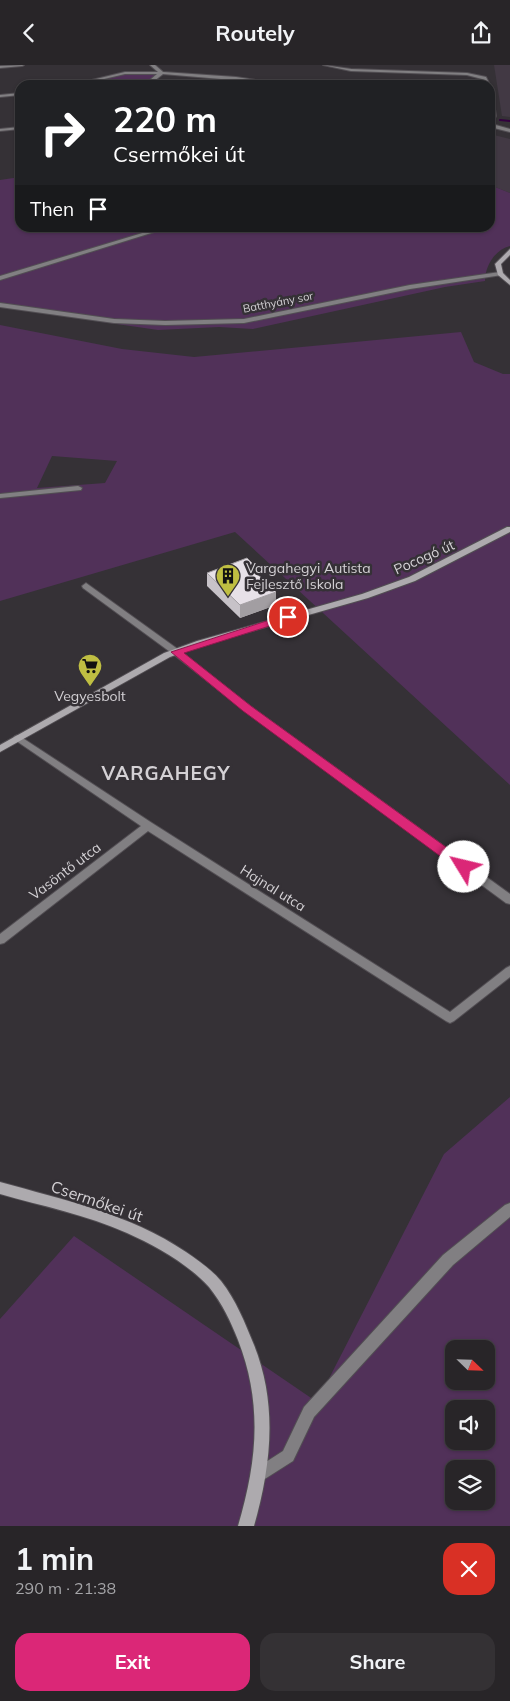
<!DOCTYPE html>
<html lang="en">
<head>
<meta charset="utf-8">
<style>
	:root { --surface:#282528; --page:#343134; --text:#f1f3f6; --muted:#a5a5a8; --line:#444245; --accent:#db2777 }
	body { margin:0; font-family:Mulish,sans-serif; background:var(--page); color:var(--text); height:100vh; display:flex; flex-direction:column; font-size:19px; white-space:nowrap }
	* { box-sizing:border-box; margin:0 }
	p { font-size:16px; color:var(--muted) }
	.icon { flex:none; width:28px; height:28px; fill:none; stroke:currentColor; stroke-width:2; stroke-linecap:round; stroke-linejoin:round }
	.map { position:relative; height:1461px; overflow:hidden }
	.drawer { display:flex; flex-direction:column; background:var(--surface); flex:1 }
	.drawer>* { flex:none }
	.banner { position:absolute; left:15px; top:15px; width:480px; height:152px; border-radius:15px; box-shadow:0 1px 4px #0004,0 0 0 1px var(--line); background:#202124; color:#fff; overflow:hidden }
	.needle { width:32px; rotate:113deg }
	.controls { position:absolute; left:445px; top:1275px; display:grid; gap:10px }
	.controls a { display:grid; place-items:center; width:50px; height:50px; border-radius:10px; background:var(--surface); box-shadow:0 1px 4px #0004,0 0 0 1px var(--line); font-size:25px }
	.pin { position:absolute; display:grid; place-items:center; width:42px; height:42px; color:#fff; margin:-21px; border:2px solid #fff; border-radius:50%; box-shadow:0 1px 5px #0007 }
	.me { position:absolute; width:55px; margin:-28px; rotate:306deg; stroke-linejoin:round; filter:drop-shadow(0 0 4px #0008) }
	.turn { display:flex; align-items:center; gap:18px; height:105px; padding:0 15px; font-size:22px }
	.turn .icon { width:65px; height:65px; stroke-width:2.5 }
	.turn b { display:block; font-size:35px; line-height:42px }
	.then { display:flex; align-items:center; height:48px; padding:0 15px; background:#0003; gap:10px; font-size:19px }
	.round { display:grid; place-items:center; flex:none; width:52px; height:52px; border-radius:15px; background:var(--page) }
	.head { display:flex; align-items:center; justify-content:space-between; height:85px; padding:0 15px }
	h1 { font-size:30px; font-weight:700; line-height:38px }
	.cta { display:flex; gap:10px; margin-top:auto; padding:10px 15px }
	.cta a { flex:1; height:58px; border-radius:15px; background:var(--accent); color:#fff; font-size:20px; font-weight:700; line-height:58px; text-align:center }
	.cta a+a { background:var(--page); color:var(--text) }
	header { display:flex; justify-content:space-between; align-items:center; height:65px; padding:0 15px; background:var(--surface); font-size:22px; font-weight:700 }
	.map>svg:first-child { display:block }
	.built { fill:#423944 }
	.green { fill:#513159; fill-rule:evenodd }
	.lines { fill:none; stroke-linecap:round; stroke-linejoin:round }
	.stream { stroke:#32003e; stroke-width:2 }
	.minor-casing { stroke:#524e53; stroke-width:2 }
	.secondary-casing { stroke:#524e53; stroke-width:2 }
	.minor { fill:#817f82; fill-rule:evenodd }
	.secondary { fill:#adaaae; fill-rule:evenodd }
	.wall { fill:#c7c2c8 }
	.shaded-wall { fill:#a29ea2 }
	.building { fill:#e7e1e8; stroke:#a29ea2 }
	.route { fill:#db2777; stroke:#8e194d }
	.labels { text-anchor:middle; stroke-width:5; stroke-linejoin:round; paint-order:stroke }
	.far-street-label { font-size:11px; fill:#d4d1d5; stroke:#353136 }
	.street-label { font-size:14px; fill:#d4d1d5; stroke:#353136 }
	.poi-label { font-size:14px; fill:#d4d1d5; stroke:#353136; text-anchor:start }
	.near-street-label { font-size:16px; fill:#d4d1d5; stroke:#353136 }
	.district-label { font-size:19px; font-weight:bold; letter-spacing:1px; fill:#d4d1d5; stroke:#353136 }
</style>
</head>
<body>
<header><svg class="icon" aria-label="back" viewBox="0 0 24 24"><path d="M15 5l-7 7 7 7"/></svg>Routely<svg class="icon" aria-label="share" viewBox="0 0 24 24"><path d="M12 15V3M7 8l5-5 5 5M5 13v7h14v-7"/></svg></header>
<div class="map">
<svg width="510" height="1461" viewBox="0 0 510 1461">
	<rect width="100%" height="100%" fill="#353136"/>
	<g class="built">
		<path d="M 494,0 L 510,0 L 510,52 L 502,51 Z"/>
		<path d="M 490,69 L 510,74 L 510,128 L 490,120 Z"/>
	</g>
	<g class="green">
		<path d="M 125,8 L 161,8 L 146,20 L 73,20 Z"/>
		<path d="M 20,112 L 20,162 L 490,162 L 490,120 L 510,128 L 510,181 C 494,185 485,202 485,216 L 445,222 L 253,264 L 219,262 L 158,265 L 0,242 L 0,115 Z"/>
		<path d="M 0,260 L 122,284 L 194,292 L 461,267 L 474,297 L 503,309 L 510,309 L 510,720 L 235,467 L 0,536 ZM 52,391 L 117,396 L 105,418 L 37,423 Z"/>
		<path d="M 510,1032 L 510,1461 L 0,1461 L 0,1254 L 74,1171 L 317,1337 L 444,1089 ZM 454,1284 L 486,1284 L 486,1316 L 454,1316 ZM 454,1344 L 486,1344 L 486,1376 L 454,1376 ZM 454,1404 L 486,1404 L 486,1436 L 454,1436 Z"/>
	</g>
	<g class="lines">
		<path class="stream" d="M 500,55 L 510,56"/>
		<defs>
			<g id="minor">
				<path d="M 24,0 L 22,1 L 0,3 L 0,1 Z"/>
				<path d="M 150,0 L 155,0 L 163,7 L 236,12 L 290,20 L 163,9 L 149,20 L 144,20 L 157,9 L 125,9 L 79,20 L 71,20 L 125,7 L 158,7 Z"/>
				<path d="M 323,0 L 351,4 L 467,8 L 486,12 L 490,20 L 486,20 L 482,14 L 467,10 L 351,6 Z"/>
				<path d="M 490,24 L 492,25 L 496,51 L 492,59 L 510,64 L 510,67 L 490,62 L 492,51 Z"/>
				<path d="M 20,28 L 20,30 L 0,32 L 0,30 Z"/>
				<path d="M 20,62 L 20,64 L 0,66 L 0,64 Z"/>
				<path d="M 159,163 L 164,164 L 0,215 L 0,211 Z"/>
				<path d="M 500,207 L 502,208 L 502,210 L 410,224 L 244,258 L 165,260 L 114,258 L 0,242 L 0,238 L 114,254 L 165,256 L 244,254 L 410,220 Z"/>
				<path d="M 78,421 L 82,423 L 81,425 L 0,433 L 0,429 Z"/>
				<path d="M 86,518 L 179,585 L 250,641 L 510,829 L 510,839 L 506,838 L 244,645 L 173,589 L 83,523 L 82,521 Z"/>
				<path d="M 18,670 L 152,758 L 450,947 L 506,903 L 510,901 L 510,912 L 454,956 L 450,958 L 446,956 L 148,766 L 4,878 L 0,879 L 0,869 L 141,761 L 15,675 L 13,673 L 15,671 Z"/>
				<path d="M 510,1138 L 510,1152 L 453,1200 L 314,1352 L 293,1396 L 260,1417 L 255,1414 L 252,1409 L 255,1404 L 283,1386 L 304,1342 L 443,1190 L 505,1140 Z"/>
			</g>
			<g id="secondary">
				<path d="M 510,184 L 510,190 L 501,199 L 503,208 L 510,215 L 510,220 L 498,210 L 495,199 Z"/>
				<path d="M 507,462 L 510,462 L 510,467 L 415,516 L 368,533 L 203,580 L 170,592 L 0,687 L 0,680 L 164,588 L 197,576 L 362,529 L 409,512 Z"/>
				<path d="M 0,1117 C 64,1135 130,1149 186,1187 C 199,1196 212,1205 221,1216 C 236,1235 245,1258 254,1280 C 278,1340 271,1401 254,1461 L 238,1461 C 257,1397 263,1339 238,1275 C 231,1257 222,1238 209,1222 C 188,1199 156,1181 127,1168 C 87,1150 42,1141 0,1129 Z"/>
			</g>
		</defs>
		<use href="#minor" class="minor-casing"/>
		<use href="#secondary" class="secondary-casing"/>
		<use href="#minor" class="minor"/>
		<use href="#secondary" class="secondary"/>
	</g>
	<path class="wall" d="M 207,508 L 257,509 L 276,527 L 276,540 L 240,553 L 207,521 Z"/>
	<g class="shaded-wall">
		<path d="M 257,503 L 257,516 L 253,505 Z"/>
		<path d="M 276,527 L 276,540 L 240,553 L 240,540 Z"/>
	</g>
	<path class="building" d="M 247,493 L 257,503 L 253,505 L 276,527 L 240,540 L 207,508 Z"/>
	<path class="route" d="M 288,549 L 292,550 L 292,554 L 184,588 L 251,641 L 468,798 L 470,802 L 468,805 L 459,805 L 243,646 L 171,587 Z"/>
	<defs>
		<symbol id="building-pin" viewBox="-11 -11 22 30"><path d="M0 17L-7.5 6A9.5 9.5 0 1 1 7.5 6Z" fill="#bfbe42" stroke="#353136"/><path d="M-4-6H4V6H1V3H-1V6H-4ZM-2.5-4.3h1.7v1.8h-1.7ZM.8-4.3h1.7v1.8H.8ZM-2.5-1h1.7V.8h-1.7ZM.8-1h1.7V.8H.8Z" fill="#111"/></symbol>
		<symbol id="supermarket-pin" viewBox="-11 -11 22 30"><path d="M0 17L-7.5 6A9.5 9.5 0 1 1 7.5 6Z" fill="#bfbe42" stroke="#353136"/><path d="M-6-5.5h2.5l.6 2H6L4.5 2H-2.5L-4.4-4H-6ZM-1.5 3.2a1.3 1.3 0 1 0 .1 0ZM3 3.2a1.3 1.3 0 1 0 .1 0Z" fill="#111"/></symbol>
	</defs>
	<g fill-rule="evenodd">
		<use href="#building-pin" x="214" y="497" width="28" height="38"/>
		<use href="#supermarket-pin" x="76" y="587" width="28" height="38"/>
	</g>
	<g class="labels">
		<g class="far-street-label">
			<text transform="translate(278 237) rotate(-11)" y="4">Batthyány sor</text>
		</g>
		<g class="street-label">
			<text transform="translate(424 492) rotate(-24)" y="5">Pocogó út</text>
			<text transform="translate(65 806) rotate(-37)" y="5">Vasöntő utca</text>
			<text transform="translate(273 823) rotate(32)" y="5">Hajnal utca</text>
		</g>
		<g class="poi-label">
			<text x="246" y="508">Vargahegyi Autista<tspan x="246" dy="16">Fejlesztő Iskola</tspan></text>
			<text x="90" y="636" text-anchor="middle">Vegyesbolt</text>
		</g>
		<g class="near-street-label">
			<text transform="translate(97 1136) rotate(19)" y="6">Csermőkei út</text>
		</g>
		<g class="district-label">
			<text x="166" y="715">VARGAHEGY</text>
		</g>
	</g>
</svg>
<div class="controls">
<a><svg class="needle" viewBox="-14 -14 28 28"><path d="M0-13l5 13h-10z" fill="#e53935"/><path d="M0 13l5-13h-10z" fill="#a5a5a8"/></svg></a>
<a><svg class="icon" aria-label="sound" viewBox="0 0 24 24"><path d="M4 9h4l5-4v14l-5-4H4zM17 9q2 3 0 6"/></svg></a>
<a><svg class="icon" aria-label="layers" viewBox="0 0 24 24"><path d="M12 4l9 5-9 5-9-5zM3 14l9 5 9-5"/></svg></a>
</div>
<div class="pin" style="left:288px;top:552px;background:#d93025"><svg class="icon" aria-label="arrive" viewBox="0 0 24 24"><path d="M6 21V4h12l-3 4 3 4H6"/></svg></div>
<svg class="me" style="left:464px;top:802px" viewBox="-20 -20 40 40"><circle r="19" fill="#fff"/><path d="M0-13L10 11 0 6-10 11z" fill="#db2777"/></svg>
<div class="banner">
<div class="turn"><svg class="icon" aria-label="right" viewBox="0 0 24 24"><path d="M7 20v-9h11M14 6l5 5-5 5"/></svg><div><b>220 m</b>Csermőkei út</div></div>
<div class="then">Then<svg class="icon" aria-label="arrive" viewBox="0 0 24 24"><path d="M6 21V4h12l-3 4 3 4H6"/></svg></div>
</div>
</div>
<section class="drawer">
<div class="head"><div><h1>1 min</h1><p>290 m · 21:38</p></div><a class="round" style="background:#d93025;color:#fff"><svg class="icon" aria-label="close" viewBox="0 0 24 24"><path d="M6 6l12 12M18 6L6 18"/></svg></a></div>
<div class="cta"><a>Exit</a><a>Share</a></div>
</section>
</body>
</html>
